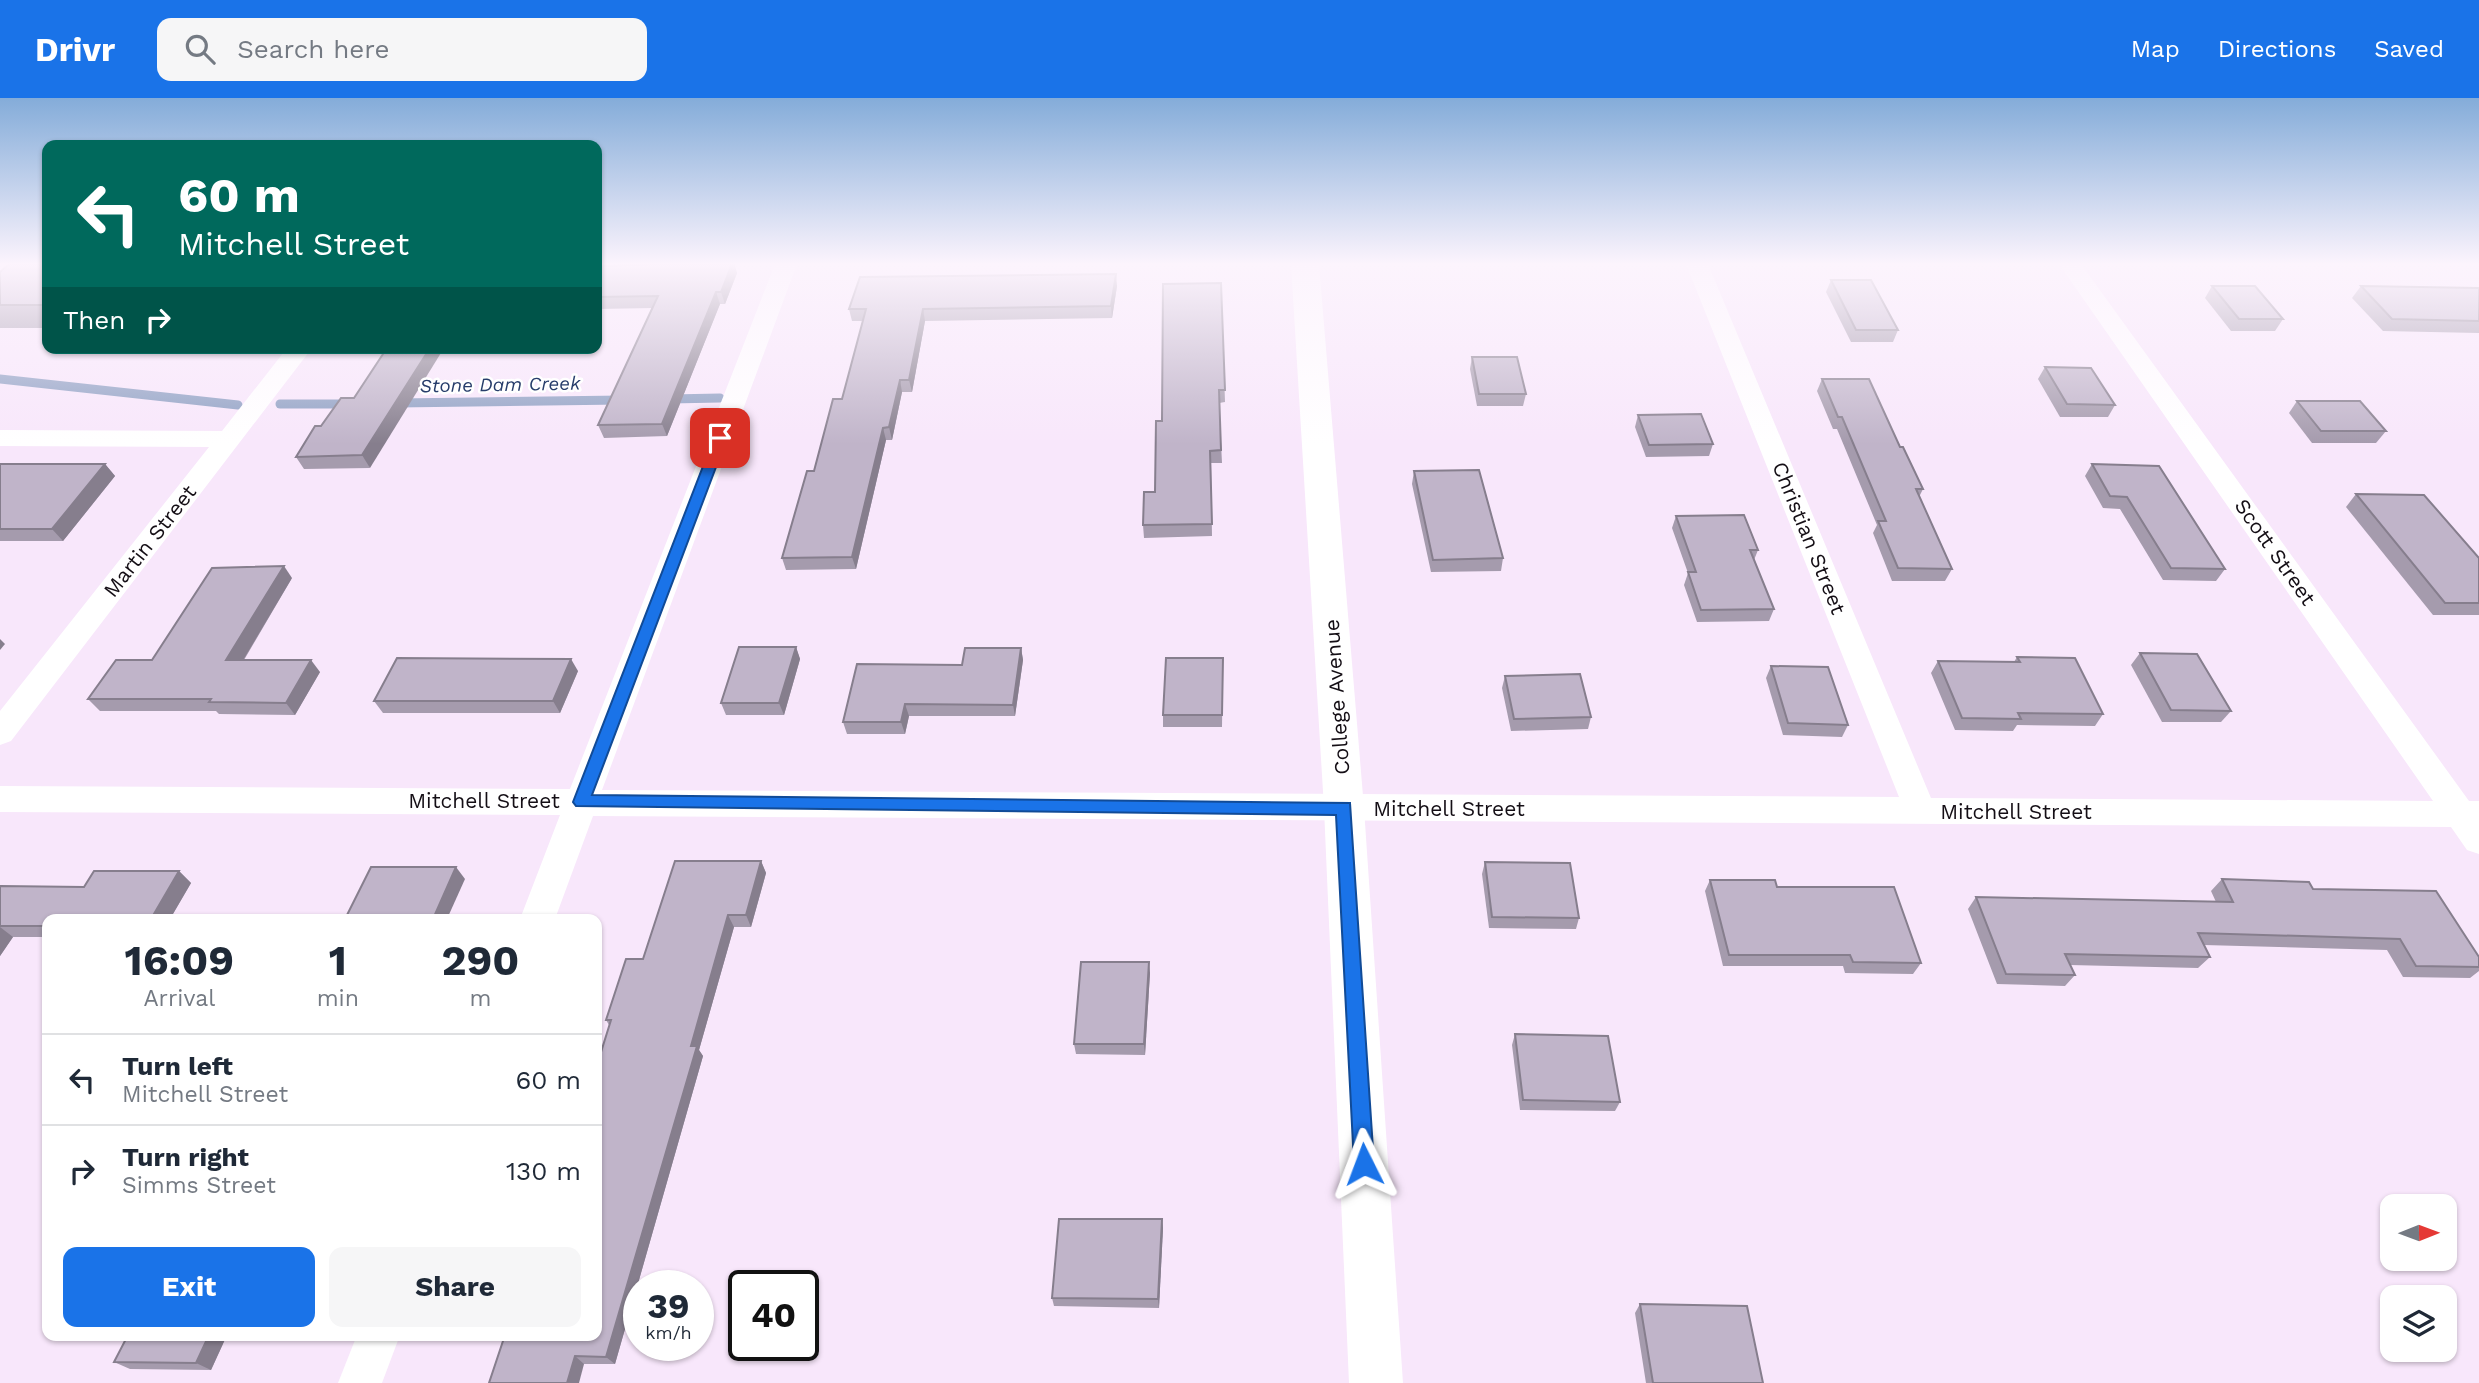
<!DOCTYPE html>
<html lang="en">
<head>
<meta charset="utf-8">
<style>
	:root { --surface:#fff; --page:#f6f6f7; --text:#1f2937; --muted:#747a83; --line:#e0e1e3; --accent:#1a73e8 }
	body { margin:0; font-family:"Work Sans",sans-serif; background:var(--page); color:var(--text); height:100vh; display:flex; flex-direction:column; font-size:26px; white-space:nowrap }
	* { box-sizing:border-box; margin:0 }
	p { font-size:23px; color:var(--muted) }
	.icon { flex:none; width:38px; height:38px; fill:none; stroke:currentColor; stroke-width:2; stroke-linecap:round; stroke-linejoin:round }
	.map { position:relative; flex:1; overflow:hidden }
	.drawer { position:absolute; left:42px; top:816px; width:560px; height:427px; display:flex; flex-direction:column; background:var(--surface); border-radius:14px; box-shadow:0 2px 5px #0004 }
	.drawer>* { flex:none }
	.banner { position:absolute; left:42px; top:42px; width:560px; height:214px; border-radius:14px; box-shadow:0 2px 5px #0004; background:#00695c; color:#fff; overflow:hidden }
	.needle { width:46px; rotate:89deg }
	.controls { position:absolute; left:2380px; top:1096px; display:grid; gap:14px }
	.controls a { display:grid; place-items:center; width:77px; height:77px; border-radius:14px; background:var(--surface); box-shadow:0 2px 5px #0004; font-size:35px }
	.speed { position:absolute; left:623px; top:1172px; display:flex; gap:14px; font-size:35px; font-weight:700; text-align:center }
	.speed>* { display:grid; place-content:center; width:91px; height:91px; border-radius:50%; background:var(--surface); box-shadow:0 2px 5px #0004; line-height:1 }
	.speed small { font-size:18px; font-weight:400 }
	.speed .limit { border:4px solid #111; border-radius:10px; background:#fff; color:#111 }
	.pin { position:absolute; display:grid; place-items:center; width:60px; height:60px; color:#fff; margin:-30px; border-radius:14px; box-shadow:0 4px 10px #0006 }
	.me { position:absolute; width:77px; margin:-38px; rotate:357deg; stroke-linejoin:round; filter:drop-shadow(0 0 5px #0008) }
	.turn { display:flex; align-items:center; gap:24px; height:147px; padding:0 21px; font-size:32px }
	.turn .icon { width:91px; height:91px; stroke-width:2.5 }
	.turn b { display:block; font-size:49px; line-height:60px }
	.then { display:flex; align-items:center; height:66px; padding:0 21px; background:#0003; gap:14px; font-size:26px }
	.eta { display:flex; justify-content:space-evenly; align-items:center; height:119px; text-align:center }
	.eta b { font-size:42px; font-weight:700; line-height:49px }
	.button { display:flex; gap:14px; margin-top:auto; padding:14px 21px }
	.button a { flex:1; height:80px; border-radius:14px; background:var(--accent); color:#fff; font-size:28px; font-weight:700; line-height:80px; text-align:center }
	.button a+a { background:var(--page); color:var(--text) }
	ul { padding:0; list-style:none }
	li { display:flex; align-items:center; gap:21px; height:91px; padding:0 21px; border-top:2px solid var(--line) }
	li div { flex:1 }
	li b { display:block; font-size:26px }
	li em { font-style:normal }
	header { display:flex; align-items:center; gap:42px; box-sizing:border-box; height:98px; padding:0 35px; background:var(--accent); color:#fff }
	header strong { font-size:33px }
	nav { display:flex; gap:38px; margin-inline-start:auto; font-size:24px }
	.search { width:490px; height:63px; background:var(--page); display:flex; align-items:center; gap:18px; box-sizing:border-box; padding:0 24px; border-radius:14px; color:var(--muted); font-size:26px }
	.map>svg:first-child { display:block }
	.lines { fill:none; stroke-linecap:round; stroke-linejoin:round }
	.stream { stroke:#8fa0c3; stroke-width:9 }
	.minor { fill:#fff; fill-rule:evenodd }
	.tertiary { fill:#fff; fill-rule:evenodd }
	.wall { fill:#a59bad }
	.shaded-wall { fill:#867e8d }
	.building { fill:#c0b4c9; stroke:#867e8d; stroke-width:2 }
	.route { fill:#1a73e8; stroke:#114b97; stroke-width:2 }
	.labels { text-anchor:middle; stroke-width:5; stroke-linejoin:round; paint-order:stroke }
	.far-water-label { font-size:19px; font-style:italic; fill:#273d6b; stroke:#fff }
	.street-label { font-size:21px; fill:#140e15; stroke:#fff }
</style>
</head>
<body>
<header>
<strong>Drivr</strong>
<div class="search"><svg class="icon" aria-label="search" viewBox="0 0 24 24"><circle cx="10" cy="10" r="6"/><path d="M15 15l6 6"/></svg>Search here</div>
<nav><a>Map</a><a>Directions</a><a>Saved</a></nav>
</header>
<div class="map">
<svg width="2479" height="1285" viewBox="0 0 2479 1285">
	<rect width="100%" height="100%" fill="#f8e7fb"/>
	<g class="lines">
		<g class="stream">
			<path d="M 0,281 L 238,307"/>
			<path d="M 670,301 L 720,300"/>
			<path d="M 397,305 L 622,302"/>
			<path d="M 280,306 L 349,306"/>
		</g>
		<g class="minor">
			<path d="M 775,166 L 797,166 L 602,692 L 1899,699 L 1686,166 L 1708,166 L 1931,700 L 2433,703 L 2059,166 L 2081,166 L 2469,703 L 2479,703 L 2479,756 L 2467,752 L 2451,729 L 593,718 L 555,821 L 520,821 L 560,717 L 0,714 L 0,688 L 570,691 Z"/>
			<path d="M 287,250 L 312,250 L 11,643 L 0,647 L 0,613 L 209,349 L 0,348 L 0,332 L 222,333 Z"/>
			<path d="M 357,1237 L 400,1237 L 382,1285 L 338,1285 Z"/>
		</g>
		<path class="tertiary" d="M 1291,166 L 1319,166 L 1364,710 L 1403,1285 L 1349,1285 L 1324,710 Z"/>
	</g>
	<g class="wall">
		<path d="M 47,166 L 47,230 L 0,230 L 0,207 Z"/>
		<path d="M 653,166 L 734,166 L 737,175 L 725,206 L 720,206 L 667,338 L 604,340 L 598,327 L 652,210 L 597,211 L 597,181 Z"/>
		<path d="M 1831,182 L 1898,232 L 1893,244 L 1851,244 L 1826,194 Z"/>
		<path d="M 1221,185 L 1225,304 L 1219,305 L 1222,365 L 1211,365 L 1212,438 L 1144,440 L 1143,427 L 1155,394 Z"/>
		<path d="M 1117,188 L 1112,220 L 925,223 L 912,294 L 902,294 L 892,342 L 886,342 L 856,471 L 786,472 L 782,460 L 814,373 L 842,301 L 863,223 L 852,223 L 849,211 Z"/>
		<path d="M 2212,188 L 2283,221 L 2275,233 L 2231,233 L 2205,200 Z"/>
		<path d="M 2361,188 L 2479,190 L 2479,235 L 2383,233 L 2352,200 Z"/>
		<path d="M 1472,259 L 1526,296 L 1523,308 L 1477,308 L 1470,271 Z"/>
		<path d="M 2045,269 L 2115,307 L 2108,319 L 2060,319 L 2038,281 Z"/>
		<path d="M 1822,281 L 1900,349 L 1923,391 L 1919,399 L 1952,471 L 1945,483 L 1892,483 L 1873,435 L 1877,427 L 1837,331 L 1833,331 L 1817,293 Z"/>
		<path d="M 341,300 L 370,370 L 304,371 L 296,359 L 321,328 Z"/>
		<path d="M 2297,303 L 2386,333 L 2376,345 L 2312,345 L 2289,315 Z"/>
		<path d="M 1638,317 L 1713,346 L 1709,358 L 1646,359 L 1635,329 Z"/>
		<path d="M 0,366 L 105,366 L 115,378 L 63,443 L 0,443 Z"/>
		<path d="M 2092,366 L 2225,471 L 2216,483 L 2163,482 L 2120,411 L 2103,410 L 2085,378 Z"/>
		<path d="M 1414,373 L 1503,460 L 1501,473 L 1431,474 L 1412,386 Z"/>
		<path d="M 2356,396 L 2479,460 L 2479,517 L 2433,517 L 2346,409 Z"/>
		<path d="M 1676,418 L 1758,452 L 1754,462 L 1774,511 L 1769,523 L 1697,524 L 1684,487 L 1688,475 L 1672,430 Z"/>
		<path d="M 292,480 L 244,562 L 320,574 L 295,617 L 219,616 L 216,613 L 100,613 L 88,601 L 152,562 Z"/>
		<path d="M 796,549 L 800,561 L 784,617 L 726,617 L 721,605 Z"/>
		<path d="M 1021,550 L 1023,562 L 1015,618 L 909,618 L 905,636 L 847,636 L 843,624 L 962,567 Z"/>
		<path d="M 2140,555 L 2231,613 L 2221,624 L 2162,624 L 2131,567 Z"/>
		<path d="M 2017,559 L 2103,616 L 2095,628 L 2017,627 L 2013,633 L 1955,632 L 1931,575 L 1938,563 L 2014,564 Z"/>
		<path d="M 1223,560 L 1222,629 L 1163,629 L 1163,617 Z"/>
		<path d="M 1771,568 L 1848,627 L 1842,639 L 1783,637 L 1766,580 Z"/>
		<path d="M 578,573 L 560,615 L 383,615 L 374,603 Z"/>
		<path d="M 1505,578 L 1591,619 L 1588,631 L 1511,633 L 1502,590 Z"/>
		<path d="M 761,763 L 766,775 L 751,829 L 734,829 L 699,952 L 703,958 L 615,1266 L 584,1266 L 489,1285 L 597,1237 L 609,927 L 606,922 L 643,861 Z"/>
		<path d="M 1485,764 L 1579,820 L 1576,831 L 1489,830 L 1482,776 Z"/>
		<path d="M 179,773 L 191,785 L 170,821 L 47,821 L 47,839 L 13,839 L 0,858 L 0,788 L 84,789 Z"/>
		<path d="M 2222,781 L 2313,791 L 2479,859 L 2479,873 L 2470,880 L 2403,879 L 2387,852 L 2204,847 L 2210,859 L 2198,870 L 2070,867 L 2075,877 L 2065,888 L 1997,886 L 1968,811 L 1976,799 L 2216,804 L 2211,793 Z"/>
		<path d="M 1710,782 L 1777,789 L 1921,865 L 1913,876 L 1845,875 L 1843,868 L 1723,868 L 1705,793 Z"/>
		<path d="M 1150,875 L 1145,957 L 1076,956 L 1074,946 Z"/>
		<path d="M 1515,936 L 1620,1004 L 1615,1013 L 1520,1012 L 1512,947 Z"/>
		<path d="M 1162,1121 L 1163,1130 L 1159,1210 L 1054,1208 L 1052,1200 Z"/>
		<path d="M 1640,1206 L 1763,1285 L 1646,1285 L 1635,1215 Z"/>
		<path d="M 128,1237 L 227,1237 L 211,1272 L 130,1271 L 114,1264 Z"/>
	</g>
	<g class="shaded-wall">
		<path d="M 732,166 L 734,166 L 737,175 L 725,206 L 721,194 Z"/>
		<path d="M 1116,176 L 1117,188 L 1112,220 L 1111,208 Z"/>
		<path d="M 716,194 L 720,206 L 667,338 L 662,326 Z"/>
		<path d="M 923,211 L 925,223 L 912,294 L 909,282 Z"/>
		<path d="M 430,250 L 444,250 L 370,370 L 362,357 Z"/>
		<path d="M 900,282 L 902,294 L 892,342 L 889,329 Z"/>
		<path d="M 883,330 L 886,342 L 856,471 L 852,459 Z"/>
		<path d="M 105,366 L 115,378 L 63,443 L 52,431 Z"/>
		<path d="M 284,468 L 292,480 L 236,574 L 226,562 Z"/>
		<path d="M 0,541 L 5,546 L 0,552 Z"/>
		<path d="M 796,549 L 800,561 L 784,617 L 779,605 Z"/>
		<path d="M 1021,550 L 1023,562 L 1015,618 L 1013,607 Z"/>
		<path d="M 571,561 L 578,573 L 560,615 L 553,603 Z"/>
		<path d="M 311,562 L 320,574 L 295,617 L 286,605 Z"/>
		<path d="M 905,606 L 909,618 L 905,636 L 901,624 Z"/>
		<path d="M 761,763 L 766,775 L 751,829 L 746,817 Z"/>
		<path d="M 456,769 L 465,781 L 447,821 L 433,821 Z"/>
		<path d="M 179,773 L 191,785 L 170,821 L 151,821 Z"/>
		<path d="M 728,817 L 734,829 L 699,952 L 703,958 L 615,1266 L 606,1259 L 691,948 Z"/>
		<path d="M 0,829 L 13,839 L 0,858 Z"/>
		<path d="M 1149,864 L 1150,875 L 1145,957 L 1144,946 Z"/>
		<path d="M 1162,1121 L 1163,1130 L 1159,1210 L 1158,1201 Z"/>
		<path d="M 209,1237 L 227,1237 L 211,1272 L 196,1265 Z"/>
		<path d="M 575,1258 L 584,1266 L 579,1285 L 567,1285 Z"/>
	</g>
	<g class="building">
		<path d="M 9,166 L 47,166 L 47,207 L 0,207 L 0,174 Z"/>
		<path d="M 653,166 L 732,166 L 721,194 L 716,194 L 662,326 L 598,327 L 658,198 L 597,199 L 597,181 L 603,168 Z"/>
		<path d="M 1116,176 L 1111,208 L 923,211 L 909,282 L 900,282 L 889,329 L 883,330 L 852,459 L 782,460 L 807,373 L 814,373 L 833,301 L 842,301 L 866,211 L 849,211 L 860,179 Z"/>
		<path d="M 1831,182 L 1871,182 L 1898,232 L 1856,232 Z"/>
		<path d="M 1221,185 L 1225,292 L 1219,292 L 1221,352 L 1210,353 L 1212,426 L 1143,427 L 1144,394 L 1155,394 L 1156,323 L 1162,323 L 1163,186 Z"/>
		<path d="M 2212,188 L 2255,188 L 2283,221 L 2239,221 Z"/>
		<path d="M 2361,188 L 2479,190 L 2479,223 L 2392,221 Z"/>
		<path d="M 387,250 L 430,250 L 362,357 L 296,359 L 315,328 L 321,328 L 341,300 L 354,300 Z"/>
		<path d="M 1472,259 L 1517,259 L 1526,296 L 1479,296 Z"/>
		<path d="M 2045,269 L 2091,270 L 2115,307 L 2067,306 Z"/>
		<path d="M 1822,281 L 1869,281 L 1900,349 L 1903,349 L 1923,391 L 1916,391 L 1952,471 L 1898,470 L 1878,423 L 1886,423 L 1842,319 L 1838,319 Z"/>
		<path d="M 2297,303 L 2360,303 L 2386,333 L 2321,333 Z"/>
		<path d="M 1701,316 L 1713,346 L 1649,347 L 1638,317 Z"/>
		<path d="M 0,366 L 105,366 L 52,431 L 0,431 Z"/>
		<path d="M 2092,366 L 2159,368 L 2225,471 L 2171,470 L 2127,399 L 2110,398 Z"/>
		<path d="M 1479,372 L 1503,460 L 1433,462 L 1414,373 Z"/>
		<path d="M 2356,396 L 2424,397 L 2479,460 L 2479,505 L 2445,505 Z"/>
		<path d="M 1744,417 L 1758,452 L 1750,452 L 1774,511 L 1701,512 L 1688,474 L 1696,474 L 1676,418 Z"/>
		<path d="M 284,468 L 226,562 L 311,562 L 286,605 L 209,604 L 211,601 L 88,601 L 116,562 L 152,562 L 212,470 Z"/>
		<path d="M 739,549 L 796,549 L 779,605 L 721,605 Z"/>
		<path d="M 965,550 L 1021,550 L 1013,607 L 905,606 L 901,624 L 843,624 L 857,566 L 962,567 Z"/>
		<path d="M 2140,555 L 2197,556 L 2231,613 L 2171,612 Z"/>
		<path d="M 2017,559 L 2075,560 L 2103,616 L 2018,615 L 2021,621 L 1962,620 L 1938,563 L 2020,564 Z"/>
		<path d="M 397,560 L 571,561 L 553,603 L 374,603 Z"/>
		<path d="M 1166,560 L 1223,560 L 1222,617 L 1163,617 Z"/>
		<path d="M 1771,568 L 1828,569 L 1848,627 L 1788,625 Z"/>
		<path d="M 1580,576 L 1591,619 L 1514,621 L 1505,578 Z"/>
		<path d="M 675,763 L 761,763 L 746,817 L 728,817 L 691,948 L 697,948 L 606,1259 L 575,1258 L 567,1285 L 489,1285 L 505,1237 L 597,1237 L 597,967 L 611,922 L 606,922 L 626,861 L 643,861 Z"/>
		<path d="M 1485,764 L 1570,765 L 1579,820 L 1492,819 Z"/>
		<path d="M 371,769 L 456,769 L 433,821 L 345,821 Z"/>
		<path d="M 94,773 L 179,773 L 151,821 L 47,821 L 47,828 L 0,828 L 0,788 L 84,789 Z"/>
		<path d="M 2222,781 L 2309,784 L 2313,791 L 2436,793 L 2479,859 L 2479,869 L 2416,868 L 2400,841 L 2198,835 L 2210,859 L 2065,856 L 2075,877 L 2006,876 L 1976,799 L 2233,804 Z"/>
		<path d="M 1710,782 L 1775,782 L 1777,789 L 1894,789 L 1921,865 L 1853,864 L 1850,857 L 1729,857 Z"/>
		<path d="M 1081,864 L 1149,864 L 1144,946 L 1074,946 Z"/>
		<path d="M 1515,936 L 1608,938 L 1620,1004 L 1523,1002 Z"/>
		<path d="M 1059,1121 L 1162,1121 L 1158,1201 L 1052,1200 Z"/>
		<path d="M 1640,1206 L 1747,1208 L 1763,1285 L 1653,1285 Z"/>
		<path d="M 128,1237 L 209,1237 L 196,1265 L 114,1264 Z"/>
	</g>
	<linearGradient id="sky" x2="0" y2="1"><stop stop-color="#84acd9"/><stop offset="0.48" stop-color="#fcf4fd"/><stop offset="1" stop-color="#fcf4fd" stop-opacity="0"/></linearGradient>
	<rect width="2479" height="346" fill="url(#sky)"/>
	<path class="route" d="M 720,336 L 727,340 L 592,697 L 1350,705 L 1374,1066 L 1371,1073 L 1364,1076 L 1357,1073 L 1354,1066 L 1336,717 L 576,708 L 573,704 L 714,340 Z"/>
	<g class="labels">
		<g class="far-water-label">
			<text transform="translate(500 286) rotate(-1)" y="7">Stone Dam Creek</text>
		</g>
		<g class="street-label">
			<text transform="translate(1809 440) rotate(68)" y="7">Christian Street</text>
			<text transform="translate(150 443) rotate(-52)" y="7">Martin Street</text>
			<text transform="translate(2275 454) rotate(55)" y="7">Scott Street</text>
			<text transform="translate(1337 599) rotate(-94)" y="7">College Avenue</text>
			<text x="484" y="710">Mitchell Street</text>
			<text x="1449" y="718">Mitchell Street</text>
			<text x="2016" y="721">Mitchell Street</text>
		</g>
	</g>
</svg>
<div class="controls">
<a><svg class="needle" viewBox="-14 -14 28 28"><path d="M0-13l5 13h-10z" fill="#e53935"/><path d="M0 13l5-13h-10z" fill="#747a83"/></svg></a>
<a><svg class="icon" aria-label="layers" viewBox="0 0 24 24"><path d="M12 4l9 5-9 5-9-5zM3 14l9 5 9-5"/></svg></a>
</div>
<div class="speed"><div>39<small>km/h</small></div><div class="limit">40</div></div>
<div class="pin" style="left:720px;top:340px;background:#d93025"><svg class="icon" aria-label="arrive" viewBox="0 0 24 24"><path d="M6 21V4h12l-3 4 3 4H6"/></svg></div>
<svg class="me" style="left:1364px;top:1066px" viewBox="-20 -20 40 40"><path d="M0-17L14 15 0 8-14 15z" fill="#1a73e8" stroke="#fff" stroke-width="4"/></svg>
<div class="banner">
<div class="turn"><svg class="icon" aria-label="left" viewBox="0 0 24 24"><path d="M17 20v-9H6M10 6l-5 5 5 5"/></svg><div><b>60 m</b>Mitchell Street</div></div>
<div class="then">Then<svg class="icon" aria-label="right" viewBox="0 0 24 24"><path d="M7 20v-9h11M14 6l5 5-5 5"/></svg></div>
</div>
<section class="drawer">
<div class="eta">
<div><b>16:09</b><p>Arrival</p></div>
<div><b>1</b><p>min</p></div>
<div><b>290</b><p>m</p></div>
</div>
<ul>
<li><svg class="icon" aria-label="left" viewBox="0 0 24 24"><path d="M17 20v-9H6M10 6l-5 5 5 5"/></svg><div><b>Turn left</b><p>Mitchell Street</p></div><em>60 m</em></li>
<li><svg class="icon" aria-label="right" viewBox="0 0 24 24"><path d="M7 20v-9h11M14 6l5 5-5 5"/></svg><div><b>Turn right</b><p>Simms Street</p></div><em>130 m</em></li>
</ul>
<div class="button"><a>Exit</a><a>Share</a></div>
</section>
</div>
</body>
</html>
